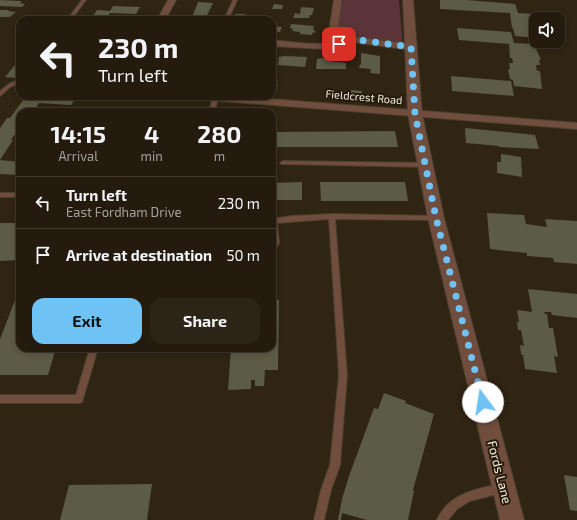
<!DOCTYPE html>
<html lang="en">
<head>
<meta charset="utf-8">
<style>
	:root { --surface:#241b0e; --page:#2c2417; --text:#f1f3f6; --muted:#a3a19e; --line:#41392e; --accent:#6fc2f4 }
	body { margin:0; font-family:"Exo 2",sans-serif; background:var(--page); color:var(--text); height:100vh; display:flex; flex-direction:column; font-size:15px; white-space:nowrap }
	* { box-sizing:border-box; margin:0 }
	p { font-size:13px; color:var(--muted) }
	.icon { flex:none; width:22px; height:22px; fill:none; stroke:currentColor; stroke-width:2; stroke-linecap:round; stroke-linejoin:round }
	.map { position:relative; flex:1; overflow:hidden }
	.sheet { position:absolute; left:16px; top:108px; width:260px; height:244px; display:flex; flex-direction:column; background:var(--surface); border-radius:12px; box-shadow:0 2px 6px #0003,0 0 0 1px var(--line) }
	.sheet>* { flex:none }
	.guide { position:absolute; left:16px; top:16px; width:260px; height:84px; border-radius:12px; box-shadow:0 2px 6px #0003,0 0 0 1px var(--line); background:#241b0e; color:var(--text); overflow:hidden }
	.tools { position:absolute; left:529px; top:12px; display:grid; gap:8px }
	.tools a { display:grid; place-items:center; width:36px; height:36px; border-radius:8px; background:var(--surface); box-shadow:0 2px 6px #0003,0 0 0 1px var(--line); font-size:20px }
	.pin { position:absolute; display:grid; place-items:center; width:34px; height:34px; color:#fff; margin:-17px; border-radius:8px; box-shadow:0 2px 6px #0006 }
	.me { position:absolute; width:44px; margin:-22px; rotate:346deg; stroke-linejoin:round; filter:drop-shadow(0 0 3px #0008) }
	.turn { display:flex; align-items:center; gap:14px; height:84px; padding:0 16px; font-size:18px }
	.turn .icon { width:52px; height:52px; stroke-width:2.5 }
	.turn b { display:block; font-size:28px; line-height:34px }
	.eta { display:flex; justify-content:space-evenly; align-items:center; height:68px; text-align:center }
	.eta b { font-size:24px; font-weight:700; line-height:28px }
	.action { display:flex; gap:8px; margin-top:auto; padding:8px 16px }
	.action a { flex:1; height:46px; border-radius:12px; background:var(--accent); color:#111; font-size:16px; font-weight:700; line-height:46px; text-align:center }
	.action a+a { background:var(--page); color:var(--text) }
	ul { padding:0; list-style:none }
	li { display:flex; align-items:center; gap:12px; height:52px; padding:0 16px; border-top:1px solid var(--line) }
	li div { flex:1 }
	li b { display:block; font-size:15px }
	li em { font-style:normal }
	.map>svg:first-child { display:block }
	.green { fill:#5a3438 }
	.building { fill:#5b5b46 }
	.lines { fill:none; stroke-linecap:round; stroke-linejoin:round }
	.service-casing { stroke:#4b4030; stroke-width:2 }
	.minor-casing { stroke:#4b4030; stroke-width:2 }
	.tertiary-casing { stroke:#4b4030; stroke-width:2 }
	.service { fill:#704d3d; fill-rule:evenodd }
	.minor { fill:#704d3d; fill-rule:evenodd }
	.tertiary { fill:#704d3d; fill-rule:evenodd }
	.route { stroke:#6fc2f4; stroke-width:7; stroke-dasharray:0 12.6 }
	.labels { text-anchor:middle; stroke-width:4; stroke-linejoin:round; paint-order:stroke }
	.far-street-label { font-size:11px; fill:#f4ece2; stroke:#261b0a }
	.street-label { font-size:13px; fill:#f4ece2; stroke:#261b0a }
</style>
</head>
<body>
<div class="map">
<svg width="577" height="520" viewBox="0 0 577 520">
	<rect width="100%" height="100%" fill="#302413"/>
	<path class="green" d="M 343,0 L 399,0 L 403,45 C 388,43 343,41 338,24 Z"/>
	<g class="building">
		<path d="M 0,0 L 20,1 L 22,1 L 20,3 L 25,4 L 22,7 L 0,6 Z"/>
		<path d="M 440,0 L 467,0 L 515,4 L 518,13 L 534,14 L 536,22 L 536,38 L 515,36 L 513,28 L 512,28 L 510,13 L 440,9 Z"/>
		<path d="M 198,2 L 213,3 L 207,15 L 209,15 L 208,20 L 192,20 L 195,15 L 193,15 Z"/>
		<path d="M 274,4 L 283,5 L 282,9 L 272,9 Z"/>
		<path d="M 113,6 L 140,7 L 136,14 L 110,13 L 105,20 L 90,20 L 97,10 L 110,11 Z"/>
		<path d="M 301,7 L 314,8 L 312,15 L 310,15 L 309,18 L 293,18 L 295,13 L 300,14 Z"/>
		<path d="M 0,10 L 9,10 L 8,11 L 16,12 L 10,17 L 0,17 Z"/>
		<path d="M 235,14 L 245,14 L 243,20 L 233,20 Z"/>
		<path d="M 291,24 L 314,26 L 313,30 L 315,30 L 315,33 L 313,32 L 312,35 L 300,34 L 300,32 L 292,31 L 293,29 L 290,28 Z"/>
		<path d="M 272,26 L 282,27 L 280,32 L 272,31 Z"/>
		<path d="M 457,28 L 511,32 L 514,43 L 534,44 L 541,60 L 539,60 L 540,65 L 536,65 L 537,71 L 540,71 L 542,89 L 514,86 L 513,80 L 510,79 L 508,69 L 510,69 L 509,63 L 513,63 L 512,58 L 510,58 L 509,44 L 459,40 Z"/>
		<path d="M 361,53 L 380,56 L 380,74 L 370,73 L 371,69 L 359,68 L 360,64 L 362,65 L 361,63 Z"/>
		<path d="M 284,56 L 307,57 L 305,67 L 278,65 L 279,57 Z"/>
		<path d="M 322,58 L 331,58 L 331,61 L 336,62 L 346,63 L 346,69 L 316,69 L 317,59 Z"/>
		<path d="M 20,59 L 20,74 L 17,78 L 5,77 Z"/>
		<path d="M 451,76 L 511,81 L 514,96 L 452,91 Z"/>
		<path d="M 272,83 L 278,84 L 276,91 L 272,91 Z"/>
		<path d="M 351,90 L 362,91 L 361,97 L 350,96 Z"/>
		<path d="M 43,96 L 77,96 L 71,105 L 39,103 L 33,112 L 20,112 L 20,127 L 11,140 L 13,140 L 0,160 L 0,128 L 7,118 L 10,118 L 24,99 L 40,100 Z"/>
		<path d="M 465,128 L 535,135 L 539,149 L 499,147 L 499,146 L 466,143 Z"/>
		<path d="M 395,131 L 398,147 L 272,147 L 272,132 Z"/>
		<path d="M 501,154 L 521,157 L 522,177 L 497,173 L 497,162 L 501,162 Z"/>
		<path d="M 0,160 L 20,162 L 20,175 L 0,174 Z"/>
		<path d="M 302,182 L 302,200 L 272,200 L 272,183 Z"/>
		<path d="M 320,182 L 405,182 L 408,201 L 321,201 Z"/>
		<path d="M 487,213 L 524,215 L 526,224 L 547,227 L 545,219 L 577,221 L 577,264 L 554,262 L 553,258 L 527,256 L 527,253 L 490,249 Z"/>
		<path d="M 0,223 L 20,223 L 20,260 L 0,261 Z"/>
		<path d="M 20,287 L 20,348 L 56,348 L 48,375 L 0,375 L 0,339 Z"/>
		<path d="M 528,289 L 577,294 L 577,318 L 552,315 L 551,312 L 544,312 L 545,314 L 547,314 L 549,328 L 553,328 L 558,357 L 554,356 L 557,373 L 525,369 L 523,355 L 521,354 L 520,345 L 524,346 L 521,330 L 518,330 L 517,322 L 519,322 L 517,310 L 532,312 Z"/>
		<path d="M 272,300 L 279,300 L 278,370 L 265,370 L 264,386 L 255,386 L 255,380 L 251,380 L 251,389 L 228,390 L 231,348 L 272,348 Z"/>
		<path d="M 384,393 L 406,401 L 405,403 L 434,414 L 413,490 L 414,491 L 408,520 L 367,520 L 342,513 L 341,520 L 338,520 L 342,499 L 349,476 L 374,408 L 378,409 Z"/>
		<path d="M 564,475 L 577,477 L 577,511 L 570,510 Z"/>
		<path d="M 152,484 L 147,520 L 60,520 L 69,485 Z"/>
	</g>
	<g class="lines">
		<defs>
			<g id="service">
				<path d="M 82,0 L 86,0 L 71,20 L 67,20 Z"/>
				<path d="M 233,0 L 237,0 L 228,20 L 224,20 Z"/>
				<path d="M 20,79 L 20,83 L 10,87 L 0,96 L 0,91 L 9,84 Z"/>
				<path d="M 213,96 L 218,97 L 215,112 L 209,112 Z"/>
				<path d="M 283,161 L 426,163 L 429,165 L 426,167 L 281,164 L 280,163 Z"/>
				<rect x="0" y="193" width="20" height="4"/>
				<path d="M 333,214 L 436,216 L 439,218 L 436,220 L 335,219 L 347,375 L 340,465 L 331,490 L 324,520 L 314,520 L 321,490 L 330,465 L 339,375 L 329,219 L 277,223 L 279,243 L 274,251 L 272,252 L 272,219 L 292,216 Z"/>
				<path d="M 90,348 L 98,348 L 82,402 L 79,403 L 0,403 L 0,395 L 76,395 Z"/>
				<path d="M 502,484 L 505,486 L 507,489 L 505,492 L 470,501 L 457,509 L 448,520 L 437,520 C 448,494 477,488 502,484 Z"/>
			</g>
			<g id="minor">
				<path d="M 168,0 L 176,0 L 165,20 L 157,20 Z"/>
				<path d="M 334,0 L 342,0 L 338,25 L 340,28 L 353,37 L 411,44 L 415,47 L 411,50 L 352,42 L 339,48 L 324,49 L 272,46 L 272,40 C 293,42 326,48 345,39 L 334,32 L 330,25 Z"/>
				<path d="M 191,96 L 233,96 L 577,123 L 577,129 L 196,99 Z"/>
			</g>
			<path id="tertiary" d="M 403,0 L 413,0 L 422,114 L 444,218 L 524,520 L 500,520 L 428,218 L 408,114 Z"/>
		</defs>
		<use href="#service" class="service-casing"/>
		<use href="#minor" class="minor-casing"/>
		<use href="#tertiary" class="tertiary-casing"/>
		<use href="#service" class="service"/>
		<use href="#minor" class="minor"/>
		<use href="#tertiary" class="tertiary"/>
	</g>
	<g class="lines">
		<path class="route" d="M 339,44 L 351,39 L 411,47 L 415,114 L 436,218 L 483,402"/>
	</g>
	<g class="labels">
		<g class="far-street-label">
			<text transform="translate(364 97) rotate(5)" y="4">Fieldcrest Road</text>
		</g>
		<g class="street-label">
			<text transform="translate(500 472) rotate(76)" y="5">Fords Lane</text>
		</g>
	</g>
</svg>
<div class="tools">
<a><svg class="icon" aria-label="sound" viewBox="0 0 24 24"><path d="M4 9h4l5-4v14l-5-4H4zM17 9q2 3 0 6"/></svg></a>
</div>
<div class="pin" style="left:339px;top:44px;background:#d93025"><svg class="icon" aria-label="arrive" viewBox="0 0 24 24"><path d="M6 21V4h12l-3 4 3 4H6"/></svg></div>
<svg class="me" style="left:483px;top:402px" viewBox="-20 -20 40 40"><circle r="19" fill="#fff"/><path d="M0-13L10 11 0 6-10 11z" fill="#6fc2f4"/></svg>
<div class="guide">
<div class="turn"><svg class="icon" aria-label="left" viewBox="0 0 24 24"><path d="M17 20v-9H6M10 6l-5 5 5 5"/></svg><div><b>230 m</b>Turn left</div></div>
</div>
<section class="sheet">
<div class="eta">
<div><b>14:15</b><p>Arrival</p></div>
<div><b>4</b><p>min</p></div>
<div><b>280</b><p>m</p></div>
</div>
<ul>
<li><svg class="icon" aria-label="left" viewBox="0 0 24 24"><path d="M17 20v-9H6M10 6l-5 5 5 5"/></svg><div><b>Turn left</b><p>East Fordham Drive</p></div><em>230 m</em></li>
<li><svg class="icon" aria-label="arrive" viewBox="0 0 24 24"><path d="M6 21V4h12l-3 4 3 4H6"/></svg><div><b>Arrive at destination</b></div><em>50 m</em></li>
</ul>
<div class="action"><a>Exit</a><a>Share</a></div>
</section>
</div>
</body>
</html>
